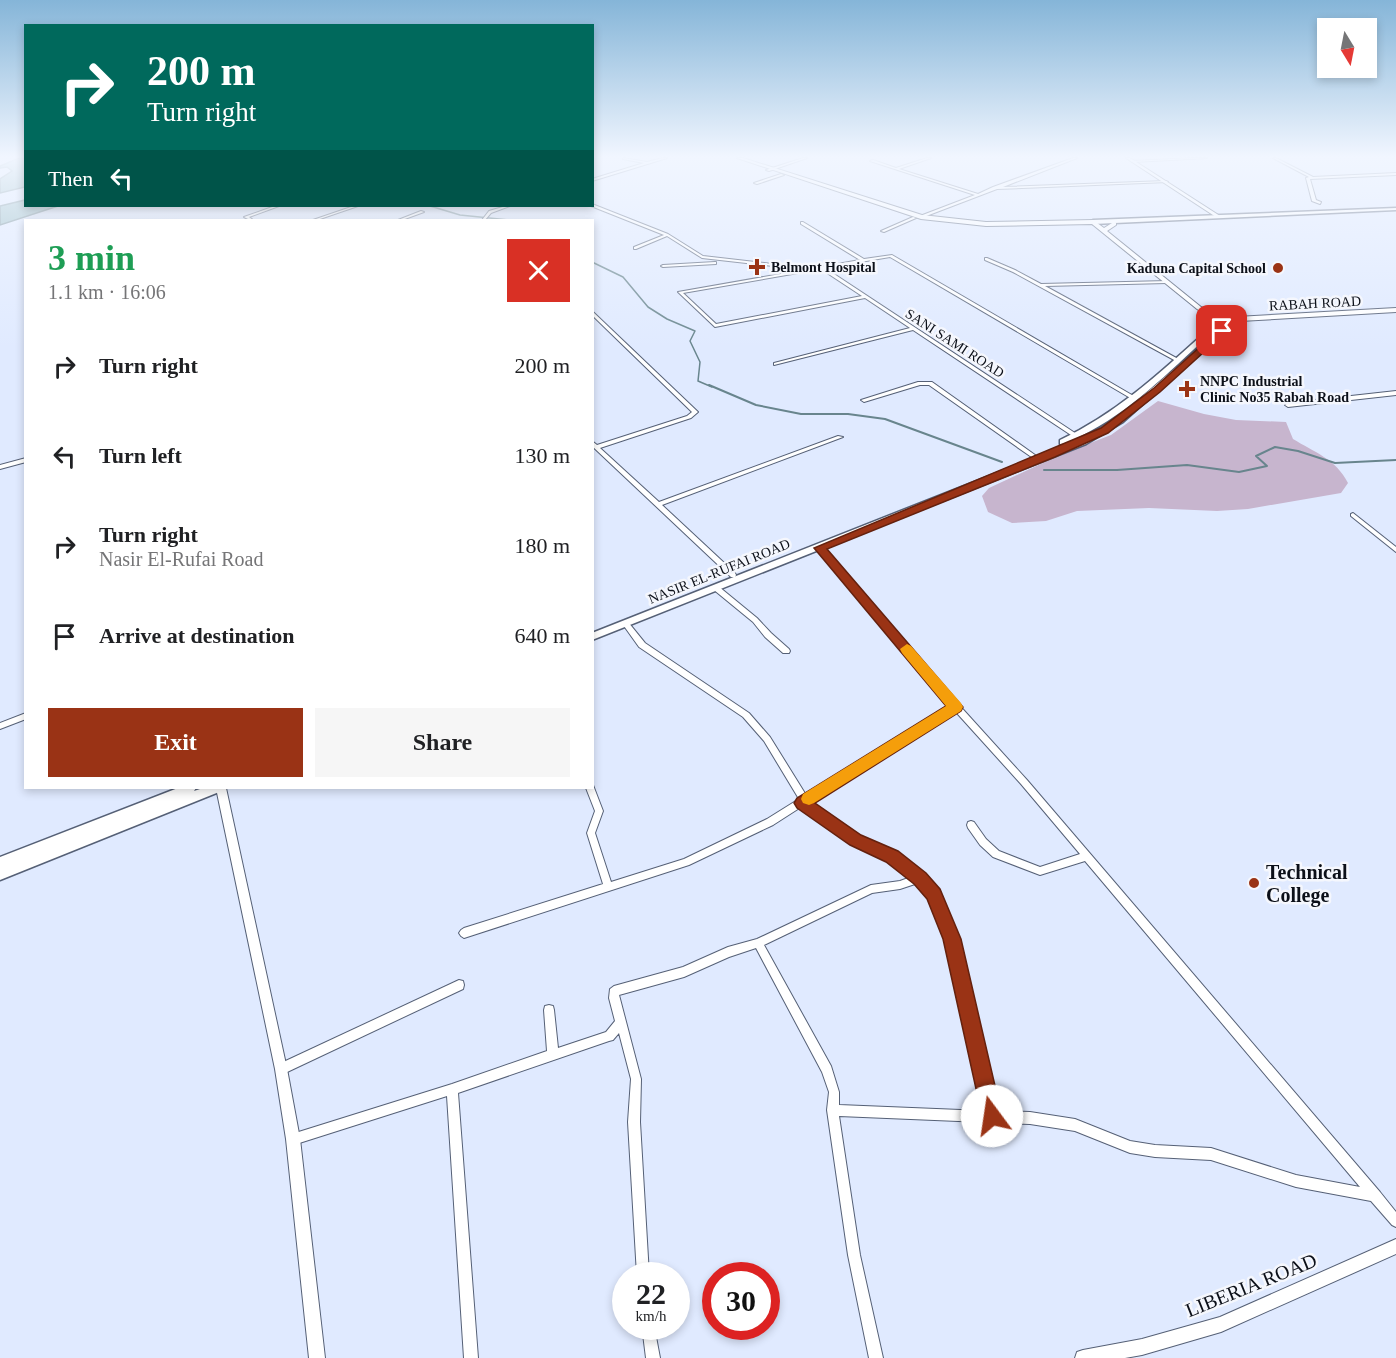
<!DOCTYPE html>
<html lang="en">
<head>
<meta charset="utf-8">
<style>
	:root { --surface:#fff; --page:#f6f6f6; --text:#202124; --muted:#757577; --accent:#9a3315 }
	body { margin:0; font-family:Georgia,serif; background:var(--page); color:var(--text); height:100vh; display:flex; flex-direction:column; font-size:22px; white-space:nowrap }
	* { box-sizing:border-box; margin:0 }
	p { font-size:20px; color:var(--muted) }
	.icon { flex:none; width:33px; height:33px; fill:none; stroke:currentColor; stroke-width:2; stroke-linecap:round; stroke-linejoin:round }
	.map { position:relative; flex:1; overflow:hidden }
	.drawer { position:absolute; left:24px; top:219px; width:570px; height:570px; display:flex; flex-direction:column; background:var(--surface); border-radius:0px; box-shadow:0 3px 9px #0003 }
	.drawer>* { flex:none }
	.hud { position:absolute; left:24px; top:24px; width:570px; height:183px; border-radius:0px; box-shadow:0 3px 9px #0003; background:#00695c; color:#fff; overflow:hidden }
	.needle { width:39px; rotate:170deg }
	.fabs { position:absolute; left:1317px; top:18px; display:grid; gap:12px }
	.fabs a { display:grid; place-items:center; width:60px; height:60px; border-radius:0px; background:var(--surface); box-shadow:0 3px 9px #0003; font-size:30px }
	.speed { position:absolute; left:612px; top:1262px; display:flex; gap:12px; font-size:30px; font-weight:700; text-align:center }
	.speed>* { display:grid; place-content:center; width:78px; height:78px; border-radius:50%; background:var(--surface); box-shadow:0 3px 9px #0003; line-height:1 }
	.speed small { font-size:15px; font-weight:400 }
	.speed .limit { border:9px solid #d22; background:#fff; color:#111 }
	.pin { position:absolute; display:grid; place-items:center; width:51px; height:51px; color:#fff; margin:-26px; border-radius:12px; box-shadow:0 3px 9px #0006 }
	.me { position:absolute; width:66px; margin:-33px; rotate:346deg; stroke-linejoin:round; filter:drop-shadow(0 0 4px #0008) }
	.turn { display:flex; align-items:center; gap:21px; height:126px; padding:0 24px; font-size:27px }
	.turn .icon { width:78px; height:78px; stroke-width:2.5 }
	.turn b { display:block; font-size:42px; line-height:51px }
	.then { display:flex; align-items:center; height:57px; padding:0 24px; background:#0003; gap:12px; font-size:22px }
	.round { display:grid; place-items:center; flex:none; width:63px; height:63px; border-radius:0px; background:var(--page) }
	.overview { display:flex; align-items:center; justify-content:space-between; height:102px; padding:0 24px }
	h1 { font-size:36px; font-weight:700; line-height:45px; color:#1e9e55 }
	.cta { display:flex; gap:12px; margin-top:auto; padding:12px 24px }
	.cta a { flex:1; height:69px; border-radius:0px; background:var(--accent); color:#fff; font-size:24px; font-weight:700; line-height:69px; text-align:center }
	.cta a+a { background:var(--page); color:var(--text) }
	ul { padding:0; list-style:none }
	li { display:flex; align-items:center; gap:18px; height:90px; padding:0 24px }
	li div { flex:1 }
	li b { display:block; font-size:22px }
	li em { font-style:normal }
	.map>svg:first-child { display:block }
	.green { fill:#c7b5ce }
	.water { fill:#90b7bf; stroke:#68858d; stroke-width:1.5 }
	.lines { fill:none; stroke-linecap:round; stroke-linejoin:round }
	.stream-far1 { stroke:#68858d; stroke-width:1.5 }
	.stream { stroke:#68858d; stroke-width:2 }
	.minor-casing { stroke:#556076; stroke-width:2 }
	.tertiary-casing { stroke:#556076; stroke-width:2 }
	.secondary-casing { stroke:#556076; stroke-width:3 }
	.primary-casing { stroke:#556076; stroke-width:2 }
	.minor { fill:#fff; fill-rule:evenodd }
	.tertiary { fill:#fff; fill-rule:evenodd }
	.secondary { fill:#fff; fill-rule:evenodd }
	.primary { fill:#fff; fill-rule:evenodd }
	.route { fill:#9a3315; stroke:#64210e; stroke-width:1.5 }
	.slow { fill:#f59e0b }
	.poi-dot { fill:#9a3315; stroke:#f5f7fd; stroke-width:2 }
	.labels { text-anchor:middle; stroke-width:5; stroke-linejoin:round; paint-order:stroke }
	.far-poi-label { font-size:14px; font-weight:bold; fill:#0c1019; stroke:#f5f7fd; text-anchor:start }
	.far-street-label { font-size:14px; fill:#0c1019; stroke:#f5f7fd }
	.near-poi-label { font-size:20px; font-weight:bold; fill:#0c1019; stroke:#f5f7fd; text-anchor:start }
	.near-street-label { font-size:20px; fill:#0c1019; stroke:#f5f7fd }
</style>
</head>
<body>
<div class="map">
<svg width="1396" height="1358" viewBox="0 0 1396 1358">
	<rect width="100%" height="100%" fill="#e0eaff"/>
	<path class="green" d="M 1158,401 L 1204,414 L 1236,420 L 1286,422 L 1293,439 C 1314,452 1336,459 1348,483 L 1341,493 L 1248,509 L 1217,511 L 1149,508 L 1077,511 L 1046,521 L 1012,523 L 988,512 L 982,496 L 989,488 L 1062,454 L 1111,435 Z"/>
	<g class="water">
		<path d="M 19,158 L 25,158 L 25,187 L 0,193 L 0,179 L 12,171 L 7,167 L 0,168 L 0,166 Z"/>
		<path d="M 25,200 L 26,206 L 58,206 L 0,225 L 0,206 Z"/>
	</g>
	<g class="lines">
		<g class="stream-far1">
			<path d="M 430,206 L 460,215 L 509,220"/>
			<path d="M 592,262 L 623,277 L 648,307 L 667,319 L 695,331 L 690,341 L 700,362 L 698,381 L 712,387"/>
		</g>
		<g class="stream">
			<path d="M 709,385 L 756,405 L 801,414 L 848,414 L 885,419 L 1002,462"/>
			<path d="M 1044,470 L 1117,470 L 1187,465 L 1239,472 L 1267,466 L 1256,456 L 1275,447 L 1298,451 L 1335,463 L 1396,460"/>
		</g>
		<defs>
			<g id="minor">
				<path d="M 623,158 L 647,162 L 663,158 L 667,158 L 592,181 L 592,179 L 644,163 L 623,159 Z"/>
				<path d="M 803,158 L 807,158 L 769,171 L 766,170 Z"/>
				<path d="M 927,158 L 931,158 L 899,169 L 978,194 L 993,187 L 1073,158 L 1077,158 L 1003,187 L 1166,181 L 1168,182 L 997,189 L 921,218 L 920,216 L 975,195 L 870,161 L 873,160 L 896,168 Z"/>
				<path d="M 1194,158 L 1207,158 L 1133,162 L 1131,161 Z"/>
				<path d="M 1273,158 L 1276,158 L 1313,177 L 1396,173 L 1396,175 L 1310,179 L 1316,200 L 1321,202 L 1320,204 L 1312,201 L 1306,178 L 1309,177 Z"/>
				<path d="M 781,174 L 784,175 L 757,184 L 754,183 Z"/>
				<path d="M 592,204 L 668,234 L 703,256 L 800,267 L 802,268 L 800,269 L 702,258 L 667,236 L 636,249 L 634,249 L 634,247 L 664,235 L 591,206 L 592,206 Z"/>
				<path d="M 275,206 L 279,206 L 249,217 L 253,220 L 250,220 L 244,217 Z"/>
				<path d="M 354,206 L 358,206 L 317,220 L 313,220 Z"/>
				<path d="M 506,206 L 510,206 L 491,213 L 485,220 L 482,220 L 489,211 Z"/>
				<path d="M 421,211 L 424,212 L 402,220 L 398,220 Z"/>
				<path d="M 913,217 L 916,218 L 884,232 L 881,231 Z"/>
				<path d="M 801,222 L 803,222 L 864,259 L 892,255 L 1137,398 L 1132,399 L 890,257 L 825,268 L 1078,435 L 1078,437 L 1074,437 L 913,330 L 774,365 L 774,363 L 910,328 L 865,298 L 715,327 L 678,292 L 860,260 L 801,224 ZM 821,269 L 862,296 L 716,324 L 683,293 Z"/>
				<path d="M 985,258 L 987,258 L 1015,270 L 1041,284 L 1168,281 L 1169,282 L 1167,283 L 1045,286 L 1180,360 L 1176,361 L 1013,272 L 985,260 Z"/>
				<path d="M 715,262 L 716,262 L 716,264 L 663,267 L 661,266 L 663,265 Z"/>
				<path d="M 592,311 L 698,412 L 691,418 L 600,448 L 659,502 L 838,436 L 843,437 L 662,505 L 735,573 L 736,575 L 735,577 L 731,577 L 592,446 L 592,441 L 597,445 L 687,416 L 692,412 L 592,315 Z"/>
				<path d="M 918,382 L 932,382 L 1035,455 L 1032,457 L 1030,456 L 929,385 L 920,385 L 864,402 L 861,400 Z"/>
				<path d="M 1396,391 L 1396,395 L 1288,407 L 1285,405 L 1288,403 Z"/>
				<path d="M 26,458 L 26,462 L 0,469 L 0,465 Z"/>
				<path d="M 1353,513 L 1396,547 L 1396,552 L 1351,516 L 1351,514 Z"/>
				<path d="M 820,546 L 822,547 L 959,705 L 1027,780 L 1380,1192 L 1396,1212 L 1396,1227 L 1392,1225 L 1371,1201 L 1296,1187 L 1211,1160 L 1155,1157 L 1130,1153 L 1075,1131 L 1030,1124 L 839,1116 L 860,1255 L 883,1358 L 869,1358 L 848,1255 L 827,1110 L 829,1092 L 822,1072 L 756,948 L 729,957 L 684,977 L 619,995 L 641,1079 L 640,1122 L 649,1275 L 637,1275 L 628,1122 L 631,1079 L 619,1033 L 613,1040 L 609,1041 L 458,1093 L 478,1358 L 464,1358 L 447,1096 L 293,1145 L 289,1143 L 287,1139 L 289,1135 L 452,1084 L 547,1051 L 544,1010 L 545,1006 L 549,1005 L 553,1006 L 554,1010 L 558,1048 L 606,1032 L 615,1021 L 609,998 L 610,989 L 614,986 L 683,967 L 728,947 L 757,939 L 871,885 L 900,881 L 911,877 L 889,859 L 852,843 L 801,807 L 773,825 L 689,865 L 464,938 L 461,936 L 459,933 L 461,930 L 464,928 L 603,884 L 587,833 L 595,811 L 586,788 L 592,788 L 593,785 L 603,811 L 595,833 L 611,882 L 684,859 L 767,819 L 799,799 L 764,741 L 743,717 L 639,647 L 624,626 L 622,624 L 624,622 L 628,622 L 645,643 L 749,713 L 770,737 L 806,795 L 951,706 L 818,549 L 818,547 ZM 955,711 L 1021,784 L 1080,854 L 1040,867 L 999,851 L 986,839 L 974,822 L 971,821 L 968,822 L 967,825 L 968,828 L 980,845 L 993,857 L 1040,875 L 1085,861 L 1360,1187 L 1296,1175 L 1211,1148 L 1155,1145 L 1130,1141 L 1075,1119 L 1030,1112 L 996,1111 L 957,939 L 937,891 L 923,875 L 895,853 L 858,837 L 808,803 ZM 918,883 L 930,897 L 947,939 L 985,1111 L 839,1105 L 839,1092 L 831,1066 L 764,945 L 872,893 L 900,889 Z"/>
				<path d="M 714,586 L 718,586 L 757,618 L 771,633 L 789,649 L 790,651 L 789,653 L 783,653 L 765,637 L 753,622 L 714,590 L 713,588 Z"/>
				<path d="M 26,713 L 26,719 L 0,729 L 0,723 Z"/>
				<path d="M 459,980 L 463,981 L 464,985 L 463,989 L 285,1073 L 281,1074 L 277,1073 L 276,1069 L 277,1065 Z"/>
				<path d="M 642,1326 L 654,1326 L 660,1358 L 646,1358 Z"/>
			</g>
			<g id="tertiary">
				<path d="M 1126,158 L 1130,158 L 1220,216 L 1216,217 Z"/>
				<path d="M 216,788 L 226,788 L 287,1069 L 300,1139 L 325,1358 L 309,1358 L 286,1139 L 275,1069 Z"/>
				<path d="M 1396,1239 L 1396,1254 L 1221,1332 L 1142,1355 L 1125,1358 L 1075,1358 L 1077,1352 L 1083,1350 L 1142,1339 L 1220,1317 Z"/>
			</g>
			<g id="secondary">
				<path d="M 1396,208 L 1396,210 L 1093,224 L 1090,222 L 1093,220 Z"/>
				<path d="M 1205,313 L 1209,313 L 1223,322 L 1224,332 L 1123,422 L 1086,444 L 592,640 L 592,633 L 1080,440 L 1117,418 L 1219,331 L 1218,327 L 1210,330 L 1208,336 C 1169,372 1130,412 1081,436 C 1075,439 1068,444 1060,444 L 1060,440 C 1115,414 1158,375 1203,334 L 1205,328 L 1216,323 L 1205,315 Z"/>
				<path d="M 178,788 L 196,788 L 194,791 L 203,788 L 221,788 L 219,792 L 0,880 L 0,857 Z"/>
			</g>
			<g id="primary">
				<path d="M 737,158 L 743,158 L 922,215 L 986,222 L 1093,220 L 1104,228 L 1112,223 L 1116,223 L 1116,225 L 1107,231 L 1201,307 L 1219,315 L 1236,317 L 1396,308 L 1396,312 L 1240,321 L 1244,323 L 1243,325 L 1222,333 L 1218,331 L 1219,329 L 1240,321 L 1214,319 L 1197,309 L 1092,224 L 986,226 L 921,219 Z"/>
				<path d="M 1202,316 L 1209,318 L 1212,326 L 1210,331 L 1203,329 Z"/>
			</g>
		</defs>
		<use href="#minor" class="minor-casing"/>
		<use href="#tertiary" class="tertiary-casing"/>
		<use href="#secondary" class="secondary-casing"/>
		<use href="#primary" class="primary-casing"/>
		<use href="#minor" class="minor"/>
		<use href="#tertiary" class="tertiary"/>
		<use href="#secondary" class="secondary"/>
		<use href="#primary" class="primary"/>
	</g>
	<linearGradient id="sky" x2="0" y2="1"><stop stop-color="#85b5d8"/><stop offset="0.45" stop-color="#f1f6ff"/><stop offset="1" stop-color="#f1f6ff" stop-opacity="0"/></linearGradient>
	<rect width="1396" height="348" fill="url(#sky)"/>
	<path class="route" d="M 1220,329 L 1227,331 L 1160,392 L 1108,433 L 1055,457 L 827,549 L 963,707 L 961,711 L 815,803 L 861,835 L 898,851 L 926,873 L 940,889 L 961,939 L 1002,1116 L 999,1123 L 992,1126 L 985,1123 L 982,1116 L 943,939 L 927,899 L 914,884 L 886,862 L 850,845 L 797,808 L 794,803 L 797,798 L 946,706 L 814,548 L 1101,428 L 1154,388 Z"/>
	<path class="slow" d="M 907,644 L 911,646 L 961,703 L 963,707 L 961,711 L 814,803 L 809,805 L 803,803 L 801,799 L 803,794 L 946,706 L 902,653 L 900,649 Z"/>
	<g class="poi-dot">
		<path d="M754 258h6v6h6v6h-6v6h-6v-6h-6v-6h6z"/>
		<circle cx="1278" cy="268" r="6"/>
		<path d="M1184 380h6v6h6v6h-6v6h-6v-6h-6v-6h6z"/>
		<circle cx="1254" cy="883" r="6"/>
	</g>
	<g class="labels">
		<g class="far-poi-label">
			<text x="771" y="272">Belmont Hospital</text>
			<text x="1266" y="273" text-anchor="end">Kaduna Capital School</text>
			<text x="1200" y="386">NNPC Industrial<tspan x="1200" dy="16">Clinic No35 Rabah Road</tspan></text>
		</g>
		<g class="far-street-label">
			<text transform="translate(1315 303) rotate(-3)" y="5">RABAH ROAD</text>
			<text transform="translate(955 343) rotate(33)" y="5">SANI SAMI ROAD</text>
			<text transform="translate(719 571) rotate(-22)" y="5">NASIR EL-RUFAI ROAD</text>
		</g>
		<g class="near-poi-label">
			<text x="1266" y="879">Technical<tspan x="1266" dy="23">College</tspan></text>
		</g>
		<g class="near-street-label">
			<text transform="translate(1251 1285) rotate(-22)" y="7">LIBERIA ROAD</text>
		</g>
	</g>
</svg>
<div class="fabs">
<a><svg class="needle" viewBox="-14 -14 28 28"><path d="M0-13l5 13h-10z" fill="#e53935"/><path d="M0 13l5-13h-10z" fill="#757577"/></svg></a>
</div>
<div class="speed"><div>22<small>km/h</small></div><div class="limit">30</div></div>
<div class="pin" style="left:1222px;top:331px;background:#d93025"><svg class="icon" aria-label="arrive" viewBox="0 0 24 24"><path d="M6 21V4h12l-3 4 3 4H6"/></svg></div>
<svg class="me" style="left:992px;top:1116px" viewBox="-20 -20 40 40"><circle r="19" fill="#fff"/><path d="M0-13L10 11 0 6-10 11z" fill="#9a3315"/></svg>
<div class="hud">
<div class="turn"><svg class="icon" aria-label="right" viewBox="0 0 24 24"><path d="M7 20v-9h11M14 6l5 5-5 5"/></svg><div><b>200 m</b>Turn right</div></div>
<div class="then">Then<svg class="icon" aria-label="left" viewBox="0 0 24 24"><path d="M17 20v-9H6M10 6l-5 5 5 5"/></svg></div>
</div>
<section class="drawer">
<div class="overview"><div><h1>3 min</h1><p>1.1 km · 16:06</p></div><a class="round" style="background:#d93025;color:#fff"><svg class="icon" aria-label="close" viewBox="0 0 24 24"><path d="M6 6l12 12M18 6L6 18"/></svg></a></div>
<ul>
<li><svg class="icon" aria-label="right" viewBox="0 0 24 24"><path d="M7 20v-9h11M14 6l5 5-5 5"/></svg><div><b>Turn right</b></div><em>200 m</em></li>
<li><svg class="icon" aria-label="left" viewBox="0 0 24 24"><path d="M17 20v-9H6M10 6l-5 5 5 5"/></svg><div><b>Turn left</b></div><em>130 m</em></li>
<li><svg class="icon" aria-label="right" viewBox="0 0 24 24"><path d="M7 20v-9h11M14 6l5 5-5 5"/></svg><div><b>Turn right</b><p>Nasir El-Rufai Road</p></div><em>180 m</em></li>
<li><svg class="icon" aria-label="arrive" viewBox="0 0 24 24"><path d="M6 21V4h12l-3 4 3 4H6"/></svg><div><b>Arrive at destination</b></div><em>640 m</em></li>
</ul>
<div class="cta"><a>Exit</a><a>Share</a></div>
</section>
</div>
</body>
</html>
